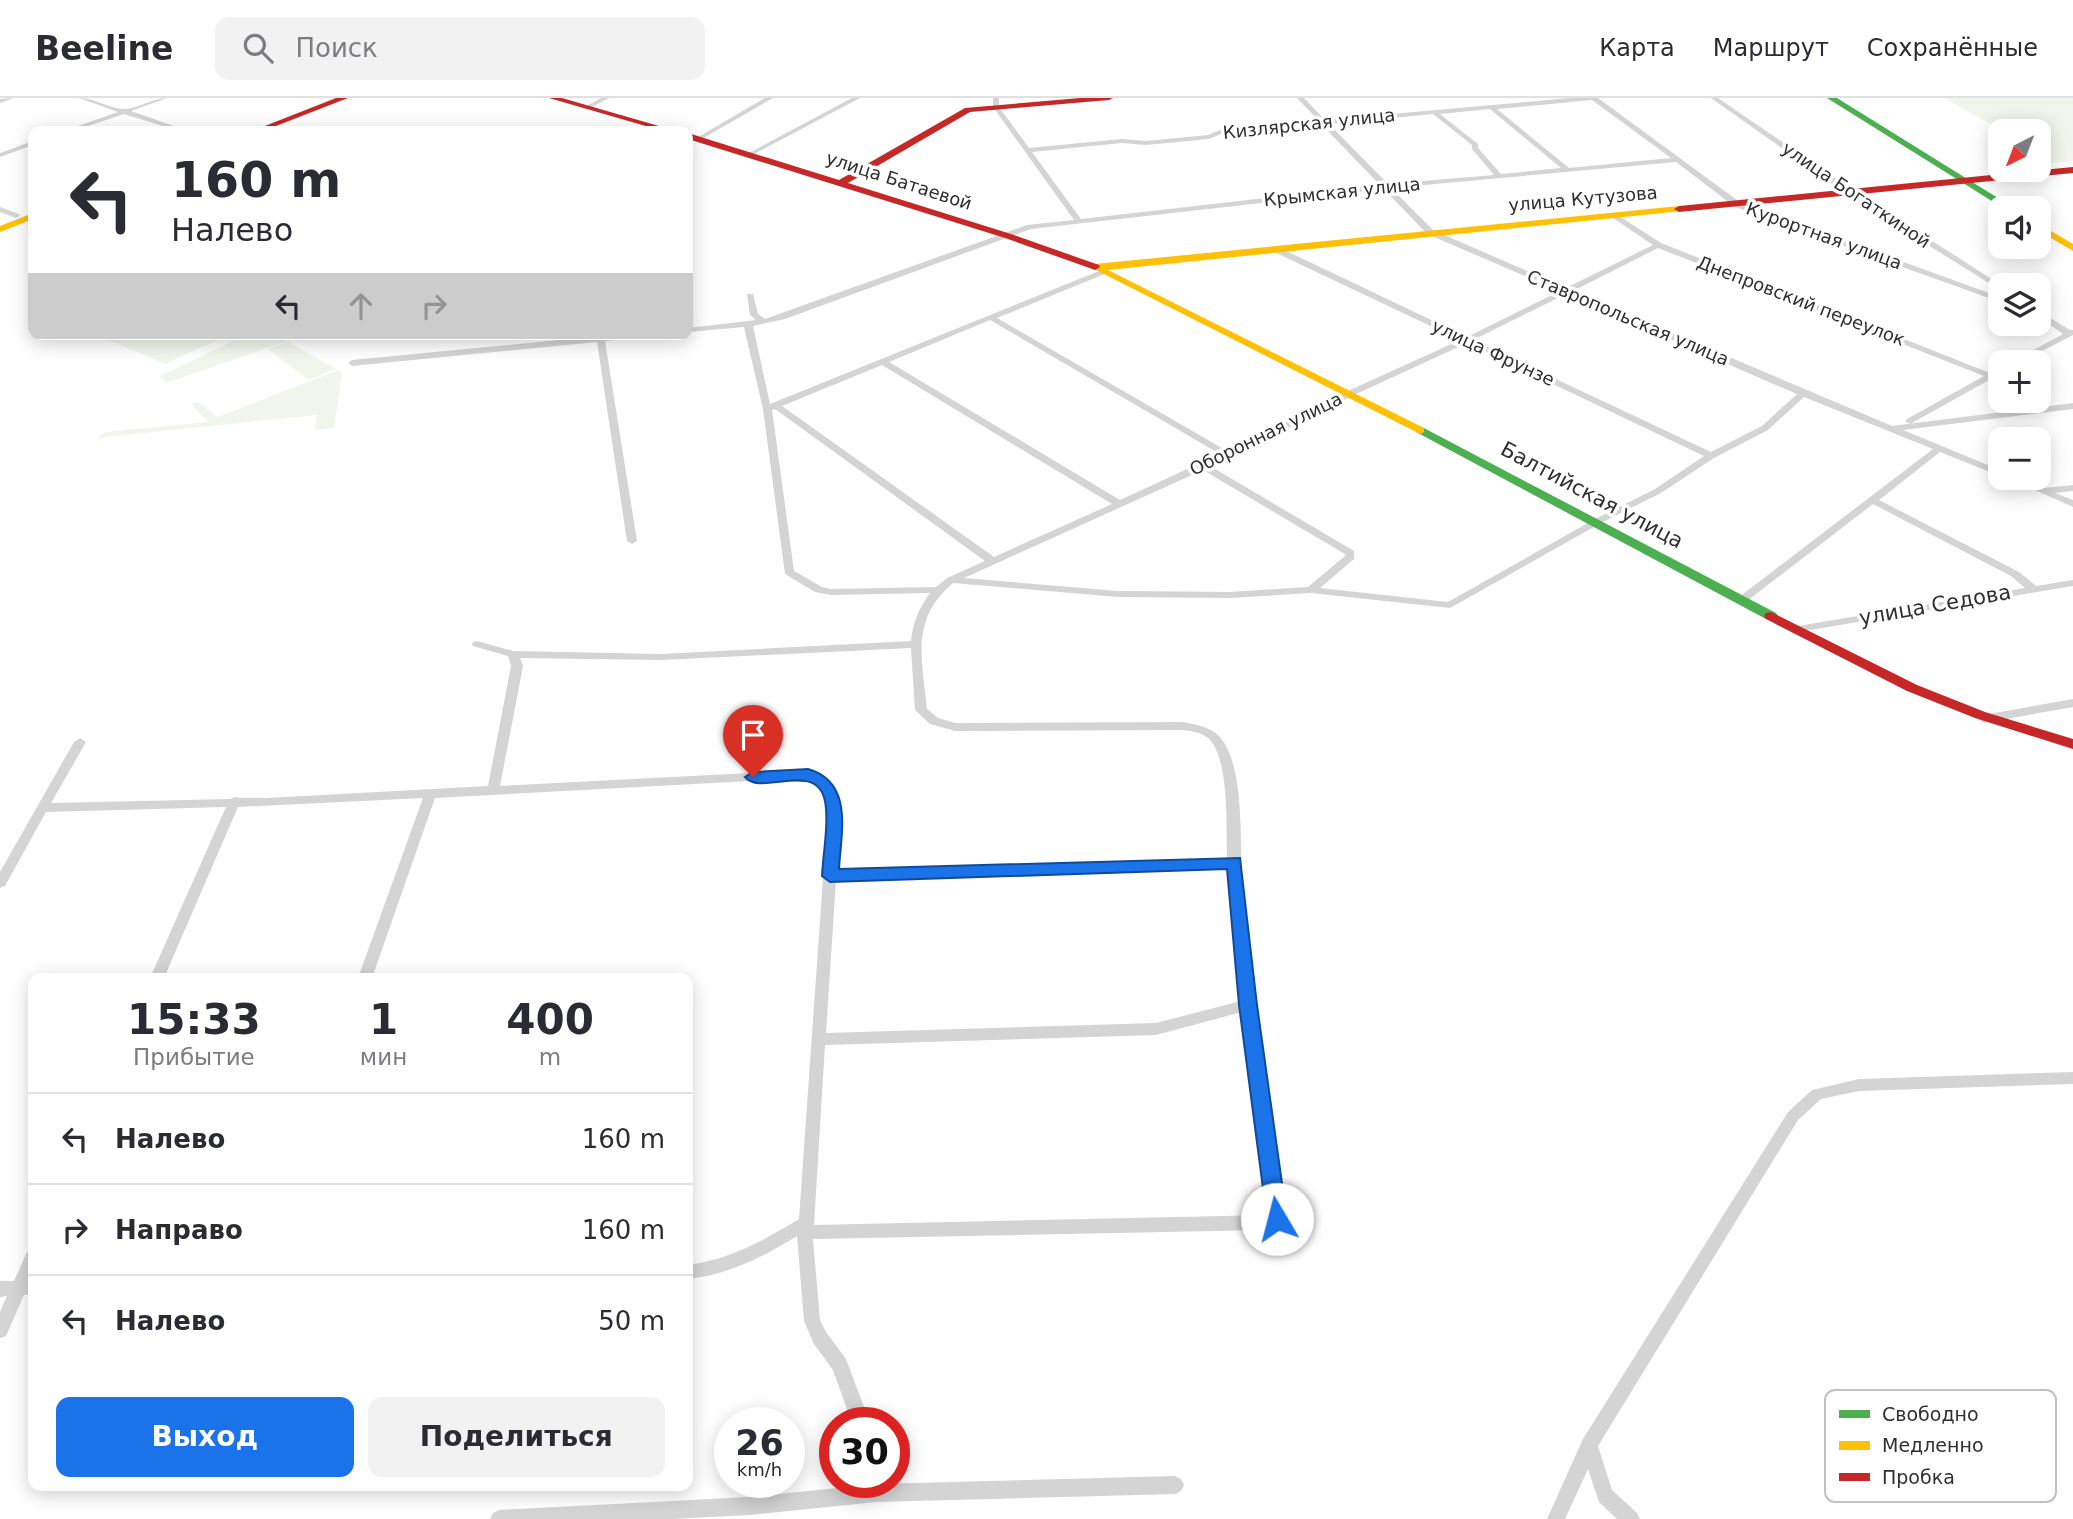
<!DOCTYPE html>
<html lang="ru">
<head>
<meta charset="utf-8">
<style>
	:root { --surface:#fff; --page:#f2f2f3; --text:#2b2b33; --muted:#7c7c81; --line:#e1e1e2; --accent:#1a73e8 }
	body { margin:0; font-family:"DejaVu Sans",sans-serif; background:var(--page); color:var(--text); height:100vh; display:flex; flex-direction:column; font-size:26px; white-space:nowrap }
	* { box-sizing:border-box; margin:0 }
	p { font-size:23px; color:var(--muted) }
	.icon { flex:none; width:38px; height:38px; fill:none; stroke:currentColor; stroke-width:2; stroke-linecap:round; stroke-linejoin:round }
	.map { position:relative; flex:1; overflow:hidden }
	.sheet { position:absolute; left:28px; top:875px; width:665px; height:518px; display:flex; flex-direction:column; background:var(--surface); border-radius:14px; box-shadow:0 4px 18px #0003 }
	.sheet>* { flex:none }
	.hud { position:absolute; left:28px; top:28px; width:665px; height:214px; border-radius:14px; box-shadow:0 4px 18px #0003; background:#fff; color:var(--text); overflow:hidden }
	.needle { width:46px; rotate:222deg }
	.fabs { position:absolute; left:1988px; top:21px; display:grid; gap:14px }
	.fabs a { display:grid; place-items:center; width:63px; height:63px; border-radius:14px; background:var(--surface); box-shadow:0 4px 18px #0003; font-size:35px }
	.speed { position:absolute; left:714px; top:1309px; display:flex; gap:14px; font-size:35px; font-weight:700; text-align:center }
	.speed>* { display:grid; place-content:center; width:91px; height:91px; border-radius:50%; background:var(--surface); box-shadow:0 4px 18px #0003; line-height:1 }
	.speed small { font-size:18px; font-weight:400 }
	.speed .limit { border:10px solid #d22; background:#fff; color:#111 }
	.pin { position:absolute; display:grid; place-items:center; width:60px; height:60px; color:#fff; margin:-72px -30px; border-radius:50% 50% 50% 0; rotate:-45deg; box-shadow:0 0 7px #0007 }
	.pin .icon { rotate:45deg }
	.me { position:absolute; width:77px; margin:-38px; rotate:352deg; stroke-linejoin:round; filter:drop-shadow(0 0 5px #0008) }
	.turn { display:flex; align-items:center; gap:24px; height:147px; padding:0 28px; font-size:32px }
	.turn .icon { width:91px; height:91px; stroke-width:2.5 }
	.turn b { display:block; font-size:49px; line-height:60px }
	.lanes { display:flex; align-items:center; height:66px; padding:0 28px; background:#0003; justify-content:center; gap:35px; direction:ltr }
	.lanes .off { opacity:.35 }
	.eta { display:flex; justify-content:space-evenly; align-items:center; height:119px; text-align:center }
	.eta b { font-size:42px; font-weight:700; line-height:49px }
	.primary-button { display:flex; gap:14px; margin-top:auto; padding:14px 28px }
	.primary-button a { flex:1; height:80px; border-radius:14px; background:var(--accent); color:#fff; font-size:28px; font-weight:700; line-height:80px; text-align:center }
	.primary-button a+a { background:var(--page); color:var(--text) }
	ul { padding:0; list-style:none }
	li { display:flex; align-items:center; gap:21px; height:91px; padding:0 28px; border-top:2px solid var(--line) }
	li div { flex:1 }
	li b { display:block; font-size:26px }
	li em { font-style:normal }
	header { display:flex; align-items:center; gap:42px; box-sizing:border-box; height:98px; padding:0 35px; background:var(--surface); border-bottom:2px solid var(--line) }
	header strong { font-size:33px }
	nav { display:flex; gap:38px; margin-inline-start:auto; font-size:24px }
	.search { width:490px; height:63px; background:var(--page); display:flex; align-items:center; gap:18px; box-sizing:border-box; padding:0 24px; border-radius:14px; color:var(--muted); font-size:26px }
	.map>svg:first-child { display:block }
	.green { fill:#f1f5ec }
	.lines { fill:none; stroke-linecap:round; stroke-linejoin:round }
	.street { fill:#d4d4d4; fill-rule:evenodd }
	.fast { fill:#4caf50; fill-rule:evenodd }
	.slow { fill:#ffc107; fill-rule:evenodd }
	.jam { fill:#c62828; fill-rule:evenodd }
	.route { fill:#1a73e8; stroke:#114b97; stroke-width:2 }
	.labels { text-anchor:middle; stroke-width:7; stroke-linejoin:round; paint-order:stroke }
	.far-street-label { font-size:18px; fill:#2f2f2f; stroke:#fff }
	.street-label { font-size:21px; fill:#2f2f2f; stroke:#fff }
	.key { fill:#fff; stroke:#c1c1c1; stroke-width:2 }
	.key-label { font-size:19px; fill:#2f2f2f }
</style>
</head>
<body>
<header>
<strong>Beeline</strong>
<div class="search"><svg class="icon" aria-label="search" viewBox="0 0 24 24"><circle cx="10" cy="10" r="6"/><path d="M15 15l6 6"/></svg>Поиск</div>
<nav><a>Карта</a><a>Маршрут</a><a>Сохранённые</a></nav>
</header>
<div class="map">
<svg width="2073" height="1421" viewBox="0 0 2073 1421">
	<rect width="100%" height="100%" fill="#fff"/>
	<g class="green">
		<path d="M 1944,0 L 2073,0 L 2073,63 L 2043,66 L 2039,64 L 2039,33 L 2003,33 Z"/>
		<path d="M 94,236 L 230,236 L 165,266 Z"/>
		<path d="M 247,236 L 274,236 L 287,243 L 166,285 L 159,279 Z"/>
		<path d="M 288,244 L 336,271 L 309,282 L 268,251 Z"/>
		<path d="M 338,272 L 342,274 L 334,330 L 315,332 L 317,317 L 96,340 L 106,334 L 208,324 L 191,306 L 197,304 L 218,319 Z"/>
	</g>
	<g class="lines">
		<g class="street">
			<path d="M 12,0 L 11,1 L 0,5 L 0,1 Z"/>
			<path d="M 79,0 C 95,0 108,10 123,11 C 136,12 152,0 167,0 L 131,13 L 188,33 L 179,33 L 124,16 L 73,33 L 64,33 L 118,14 Z"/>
			<path d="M 601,0 L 609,0 L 588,11 L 583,10 Z"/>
			<path d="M 765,0 L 773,0 L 700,42 L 695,41 Z"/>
			<path d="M 852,0 L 860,0 L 752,57 L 747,56 Z"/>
			<path d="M 993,0 L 999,0 L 999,9 L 1029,50 L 1122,41 L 1146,43 L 1208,37 L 1220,32 L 1319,23 L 1297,0 L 1304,0 L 1325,22 L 1570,0 L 1598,0 L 1741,105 L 2000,199 L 2000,204 L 1735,109 L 1676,64 L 1391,90 L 1433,132 L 1566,190 L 1653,147 L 1613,120 L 1612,118 L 1616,116 L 1661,145 L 1990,275 L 2000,270 L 2000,276 L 1910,326 L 1905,323 L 1907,321 L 1984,278 L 1658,150 L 1573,193 L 1892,328 L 2073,305 L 2073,311 L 1903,332 L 2000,372 L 2000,378 L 1940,354 L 1879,402 L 2019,474 L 2036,488 L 2073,482 L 2073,488 L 1798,534 L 1794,533 L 1793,531 L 1798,528 L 2025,490 L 2011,478 L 1873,406 L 1747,503 L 1739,503 L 1738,501 L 1739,499 L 1933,351 L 1804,299 L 1768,332 L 1714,360 L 1661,395 L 1601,425 L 1450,510 L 1311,495 L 1230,500 L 1118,499 L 953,485 C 910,521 922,561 927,611 L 938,620 L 955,625 L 1182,624 C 1200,627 1217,630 1226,648 C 1245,684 1239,749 1243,790 C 1254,900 1269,1011 1285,1121 L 1283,1126 L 1264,1132 L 813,1141 L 820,1222 L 826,1234 L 846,1261 L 870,1325 L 852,1325 L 833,1272 L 814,1246 L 804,1223 L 797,1138 C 763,1159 728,1177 688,1181 L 688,1167 C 730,1161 763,1143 799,1121 L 828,709 L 822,691 L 806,680 L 435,700 L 372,880 L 358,880 L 423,700 L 238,709 L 164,880 L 150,880 L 226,709 L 46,714 L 5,788 L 0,790 L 0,774 L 74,644 L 80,640 L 86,644 L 51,705 L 230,701 L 235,699 L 240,700 L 267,700 L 488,688 L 511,568 L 508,558 L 473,548 L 472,546 L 473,544 L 477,543 L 513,553 L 661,556 L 911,543 C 913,524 919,510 930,495 L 831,497 L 815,494 L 785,476 L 763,311 L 744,229 L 688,234 L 688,230 L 756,222 L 750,217 L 747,196 L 753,196 L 758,216 L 765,221 L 1027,127 L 1074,122 L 993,9 ZM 1592,2 L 1671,60 L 1569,70 L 1497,11 ZM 1490,11 L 1561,70 L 1501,76 L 1478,50 L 1478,46 L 1440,16 ZM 1433,16 L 1472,47 L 1472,51 L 1494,77 L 1388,86 L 1329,26 ZM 1322,27 L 1380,87 L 1081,121 L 1032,54 L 1122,45 L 1146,47 L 1209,41 L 1221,36 ZM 1384,91 L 1427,136 L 1560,193 L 1467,239 L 1278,149 L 1272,149 L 1272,153 L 1460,242 L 1348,293 L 1227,353 L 997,220 L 1107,175 L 1108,173 L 1104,171 L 770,306 L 753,228 L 785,221 L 1031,131 ZM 1566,196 L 1797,296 L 1762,328 L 1711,354 L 1473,242 ZM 990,222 L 1220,356 L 1120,402 L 889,264 ZM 1467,245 L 1704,358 L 1655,391 L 1595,421 L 1448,504 L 1320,490 L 1354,461 L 1354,453 L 1210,368 L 1354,297 ZM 882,267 L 1112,406 L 994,459 L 782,308 ZM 775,311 L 985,463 L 947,480 L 936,489 L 831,491 L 822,489 L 794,473 L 772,312 ZM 1203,372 L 1345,456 L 1345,458 L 1308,489 L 1230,494 L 1118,493 L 964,480 ZM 911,550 L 915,612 L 930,626 L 955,633 L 1182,632 C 1191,633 1201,634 1208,640 C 1230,659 1226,732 1227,760 L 836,772 C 839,735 852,688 808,672 L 500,688 L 523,568 L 520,560 L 661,562 ZM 1228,769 L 1241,903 L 1156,925 L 826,935 L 836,782 ZM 1242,914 L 1269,1117 L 814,1127 L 825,947 L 1156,937 Z"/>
			<path d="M 1711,0 L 1718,0 L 1854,93 L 2001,187 L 2000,192 L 1848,97 Z"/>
			<path d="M 33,43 L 33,47 L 0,59 L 0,55 Z"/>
			<path d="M 0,109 L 19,116 L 20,118 L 16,120 L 0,114 Z"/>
			<path d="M 2039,213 L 2070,232 L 2073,232 L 2073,237 L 2021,264 L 2011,264 L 2063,236 L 2039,219 Z"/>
			<path d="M 621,236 L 653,236 L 649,239 L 605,243 L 637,443 L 632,446 L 627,443 L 597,244 L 352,268 L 348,265 L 352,262 Z"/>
			<path d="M 2008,380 L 2020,380 L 2045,390 L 2073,387 L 2073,393 L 2055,395 L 2073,402 L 2073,409 Z"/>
			<path d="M 2073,601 L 2073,609 L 1984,625 L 1978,621 L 1984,617 Z"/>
			<path d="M 2073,974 L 2073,986 L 1859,993 L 1821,1001 L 1798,1022 L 1598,1348 L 1612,1392 L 1637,1415 L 1640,1421 L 1617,1421 L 1599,1404 L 1588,1371 L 1565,1421 L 1547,1421 L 1583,1341 L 1788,1014 L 1812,992 L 1859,981 Z"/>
			<path d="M 33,1152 L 33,1176 L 31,1182 L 33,1182 L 33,1196 L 24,1197 L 6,1238 L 0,1240 L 0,1214 L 7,1198 L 0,1199 L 0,1183 L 14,1183 L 27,1154 Z"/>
			<path d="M 1175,1378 L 1181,1381 L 1184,1387 L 1181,1393 L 1175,1396 L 876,1404 L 749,1417 L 672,1421 L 490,1421 L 493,1415 L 499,1412 L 749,1399 L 876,1386 Z"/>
		</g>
		<g class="fast">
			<path d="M 1827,0 L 1837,0 L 2014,110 L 2003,110 Z"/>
			<path d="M 1420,328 L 1776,515 L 1778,518 L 1776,521 L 1766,521 L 1416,334 L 1416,330 Z"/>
		</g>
		<g class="slow">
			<path d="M 1679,108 L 1682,109 L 1682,113 L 1108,172 L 1424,330 L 1424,334 L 1420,336 L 1090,169 L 1095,166 Z"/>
			<path d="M 33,115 L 33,121 L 0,134 L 0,128 Z"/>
			<path d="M 2039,126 L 2073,146 L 2073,153 L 2039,133 Z"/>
		</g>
		<g class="jam">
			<path d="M 336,0 L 348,0 L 263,33 L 252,33 Z"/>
			<path d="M 549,0 L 562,0 L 676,33 L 663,33 Z"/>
			<path d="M 1080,0 L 1113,0 L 1109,2 L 970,14 L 848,85 L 1011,136 L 1099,167 L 1100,169 L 1095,172 L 1005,140 L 688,41 L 688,35 L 839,82 L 965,10 Z"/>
			<path d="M 2073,69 L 2073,75 L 1679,114 L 1674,111 L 1679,108 Z"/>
			<path d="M 1771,514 L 1917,587 L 1985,614 L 2073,641 L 2073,651 L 1975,620 L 1907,593 L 1766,521 L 1764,518 L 1766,515 Z"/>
		</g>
	</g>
	<path class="route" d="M 808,671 C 854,684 841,735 839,771 L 1240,760 L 1257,907 L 1287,1121 L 1284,1128 L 1277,1130 L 1270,1128 L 1267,1121 L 1239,907 L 1227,771 L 830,784 L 822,778 C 823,756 828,732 826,711 C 823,657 762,700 745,679 L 753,674 Z"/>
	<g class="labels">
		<g class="far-street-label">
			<text transform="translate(1309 26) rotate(-6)" y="6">Кизлярская улица</text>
			<text transform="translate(899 83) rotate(18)" y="6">улица Батаевой</text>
			<text transform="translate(1342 94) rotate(-6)" y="6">Крымская улица</text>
			<text transform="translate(1856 97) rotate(34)" y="6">улица Богаткиной</text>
			<text transform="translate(1583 101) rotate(-5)" y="6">улица Кутузова</text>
			<text transform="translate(1824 138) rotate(20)" y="6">Курортная улица</text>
			<text transform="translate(1801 203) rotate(21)" y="6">Днепровский переулок</text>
			<text transform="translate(1628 220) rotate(23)" y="6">Ставропольская улица</text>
			<text transform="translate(1493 255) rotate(25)" y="6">улица Фрунзе</text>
			<text transform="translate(1266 336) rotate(-26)" y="6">Оборонная улица</text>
		</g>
		<g class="street-label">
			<text transform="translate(1592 397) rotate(28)" y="7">Балтийская улица</text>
			<text transform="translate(1935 507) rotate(-10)" y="7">улица Седова</text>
		</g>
	</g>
	<rect x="1825" y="1292" width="231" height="112" rx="10" class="key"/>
	<rect x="1839" y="1312" width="31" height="8" fill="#4caf50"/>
	<rect x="1839" y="1343" width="31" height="9" fill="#ffc107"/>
	<rect x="1839" y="1375" width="31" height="8" fill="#c62828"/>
	<g class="key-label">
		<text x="1882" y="1323">Свободно</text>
		<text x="1882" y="1354">Медленно</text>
		<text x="1882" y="1386">Пробка</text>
	</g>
</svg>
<div class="fabs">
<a><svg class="needle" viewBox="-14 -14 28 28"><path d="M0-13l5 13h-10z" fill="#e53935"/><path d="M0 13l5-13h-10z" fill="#7c7c81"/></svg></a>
<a><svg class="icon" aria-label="sound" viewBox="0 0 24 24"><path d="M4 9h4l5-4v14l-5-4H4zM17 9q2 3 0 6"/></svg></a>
<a><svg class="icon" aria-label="layers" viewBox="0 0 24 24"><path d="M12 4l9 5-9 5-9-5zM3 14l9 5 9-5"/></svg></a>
<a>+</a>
<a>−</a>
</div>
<div class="speed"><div>26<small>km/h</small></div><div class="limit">30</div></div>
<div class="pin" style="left:753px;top:679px;background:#d93025"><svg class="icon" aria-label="arrive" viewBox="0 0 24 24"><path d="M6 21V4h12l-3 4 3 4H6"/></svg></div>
<svg class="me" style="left:1277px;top:1121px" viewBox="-20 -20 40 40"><circle r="19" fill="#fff"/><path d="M0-13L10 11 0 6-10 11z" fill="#1a73e8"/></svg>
<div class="hud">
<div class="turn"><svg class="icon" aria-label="left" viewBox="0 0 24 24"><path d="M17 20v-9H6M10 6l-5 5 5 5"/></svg><div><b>160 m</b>Налево</div></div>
<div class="lanes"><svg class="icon" aria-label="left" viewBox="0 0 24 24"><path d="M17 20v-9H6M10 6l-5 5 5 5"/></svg><svg class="icon off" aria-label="ahead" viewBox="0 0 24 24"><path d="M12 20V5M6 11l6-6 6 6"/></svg><svg class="icon off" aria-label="right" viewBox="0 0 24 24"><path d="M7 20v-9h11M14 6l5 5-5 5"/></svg></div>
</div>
<section class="sheet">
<div class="eta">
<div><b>15:33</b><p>Прибытие</p></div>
<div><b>1</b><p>мин</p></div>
<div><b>400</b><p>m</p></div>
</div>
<ul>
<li><svg class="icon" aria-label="left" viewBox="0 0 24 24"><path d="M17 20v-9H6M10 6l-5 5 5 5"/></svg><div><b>Налево</b></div><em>160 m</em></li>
<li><svg class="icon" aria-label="right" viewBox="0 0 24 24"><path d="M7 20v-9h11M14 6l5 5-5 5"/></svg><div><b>Направо</b></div><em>160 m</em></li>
<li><svg class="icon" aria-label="left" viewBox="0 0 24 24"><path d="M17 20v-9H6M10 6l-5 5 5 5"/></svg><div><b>Налево</b></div><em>50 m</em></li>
</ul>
<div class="primary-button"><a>Выход</a><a>Поделиться</a></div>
</section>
</div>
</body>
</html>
